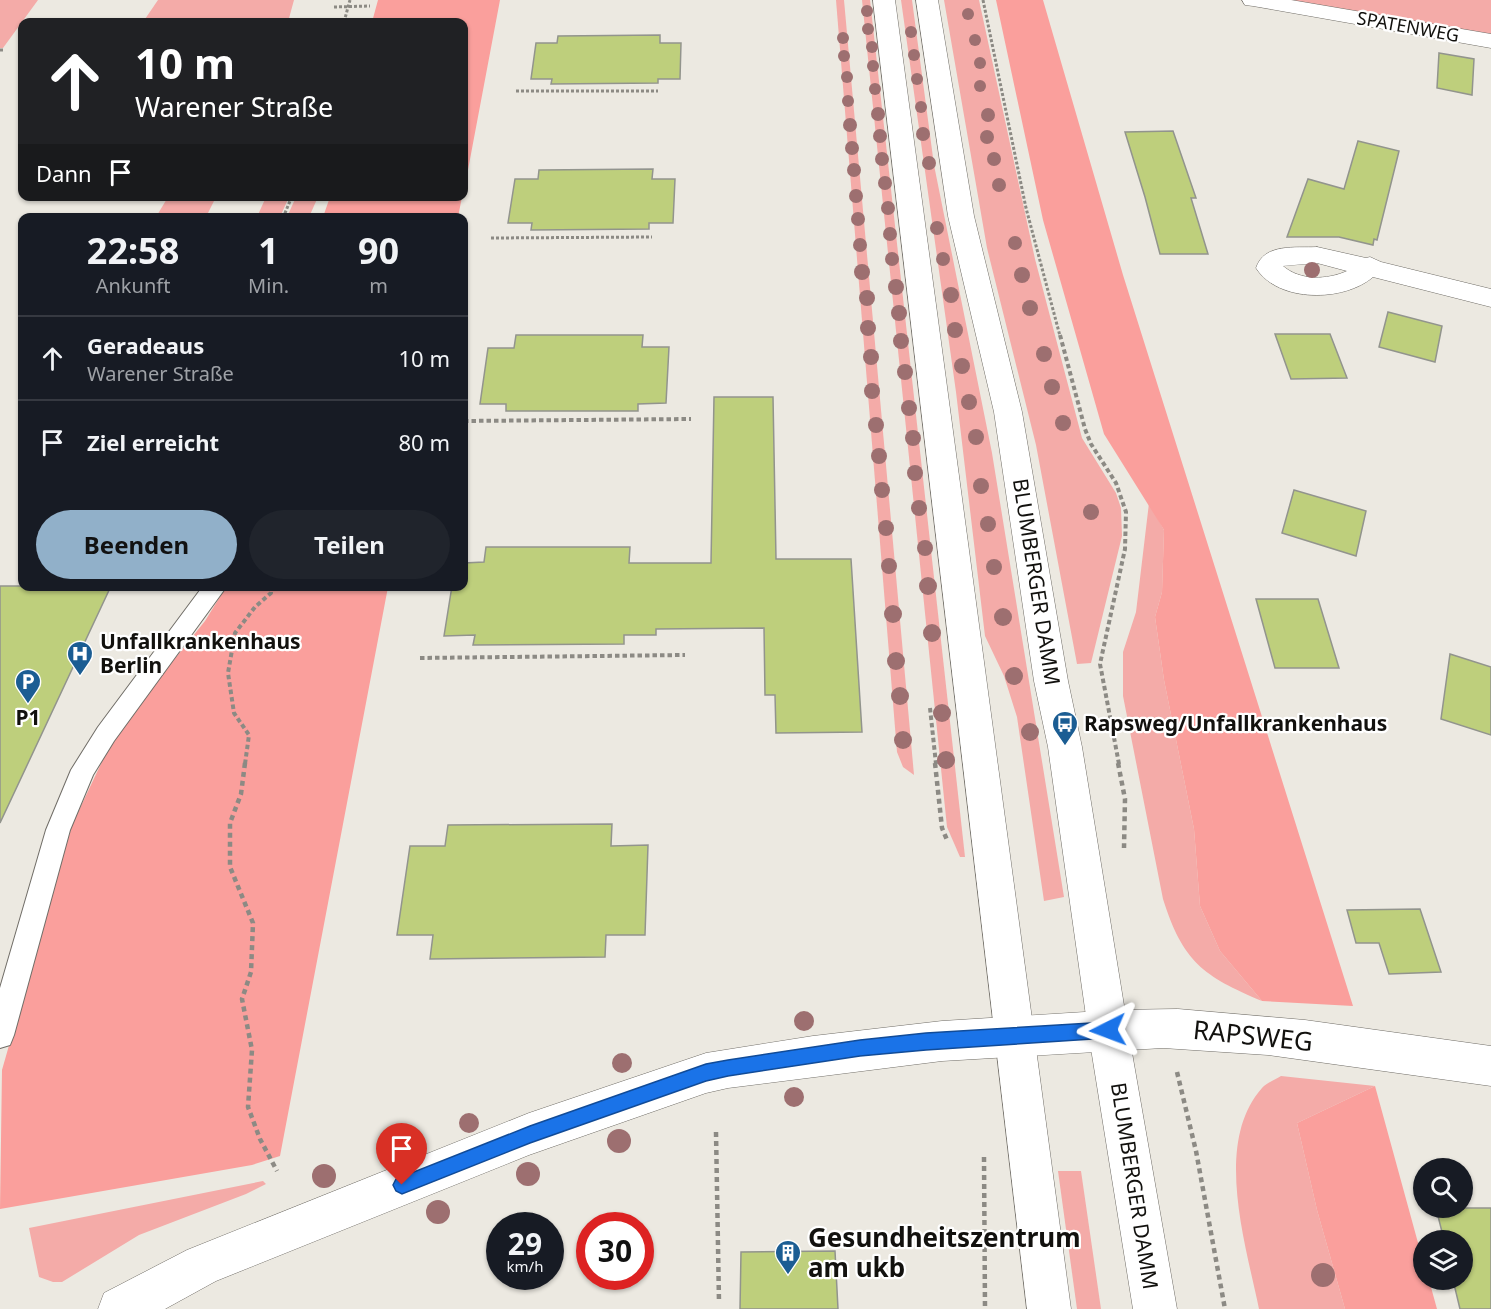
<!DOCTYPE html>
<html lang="de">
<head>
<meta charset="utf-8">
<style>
	:root { --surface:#171b24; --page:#20242c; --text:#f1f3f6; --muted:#9ea1a6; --line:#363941; --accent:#91b0c9 }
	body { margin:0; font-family:"Noto Sans",sans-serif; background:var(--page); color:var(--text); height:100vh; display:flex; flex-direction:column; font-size:22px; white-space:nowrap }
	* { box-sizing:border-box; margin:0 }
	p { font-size:20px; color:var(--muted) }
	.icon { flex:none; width:33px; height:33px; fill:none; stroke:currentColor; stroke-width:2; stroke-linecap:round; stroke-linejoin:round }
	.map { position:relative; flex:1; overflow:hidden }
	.drawer { position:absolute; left:18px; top:213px; width:450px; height:378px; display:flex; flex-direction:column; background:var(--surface); border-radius:12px; box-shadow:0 2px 4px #0004 }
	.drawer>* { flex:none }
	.hud { position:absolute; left:18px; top:18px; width:450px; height:183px; border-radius:12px; box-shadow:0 2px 4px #0004; background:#202124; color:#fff; overflow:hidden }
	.controls { position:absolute; left:1413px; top:1158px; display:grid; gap:12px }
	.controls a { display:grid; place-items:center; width:60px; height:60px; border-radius:50%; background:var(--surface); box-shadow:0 2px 4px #0004; font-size:30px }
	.speed { position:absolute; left:486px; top:1212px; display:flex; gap:12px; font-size:30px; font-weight:700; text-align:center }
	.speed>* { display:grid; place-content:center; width:78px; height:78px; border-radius:50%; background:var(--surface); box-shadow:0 2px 4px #0004; line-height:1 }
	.speed small { font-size:15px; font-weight:400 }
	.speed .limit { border:9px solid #d22; background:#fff; color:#111 }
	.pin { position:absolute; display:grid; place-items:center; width:51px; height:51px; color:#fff; margin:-62px -26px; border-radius:50% 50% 50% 0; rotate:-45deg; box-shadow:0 0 6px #0007 }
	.pin .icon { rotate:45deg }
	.me { position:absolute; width:66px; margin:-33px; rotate:267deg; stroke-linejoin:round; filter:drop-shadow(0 0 4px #0008) }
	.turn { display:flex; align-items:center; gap:21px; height:126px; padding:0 18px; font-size:27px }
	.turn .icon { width:78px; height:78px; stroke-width:2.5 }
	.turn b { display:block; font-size:42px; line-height:51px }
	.then { display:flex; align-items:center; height:57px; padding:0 18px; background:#0003; gap:12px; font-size:22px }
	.eta { display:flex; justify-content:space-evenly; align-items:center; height:102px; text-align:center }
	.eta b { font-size:36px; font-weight:700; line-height:42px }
	.cta { display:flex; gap:12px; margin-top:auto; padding:12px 18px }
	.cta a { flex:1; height:69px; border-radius:36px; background:var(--accent); color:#111; font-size:24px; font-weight:700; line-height:69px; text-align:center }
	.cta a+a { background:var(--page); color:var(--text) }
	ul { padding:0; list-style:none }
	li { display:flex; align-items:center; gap:18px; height:84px; padding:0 18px; border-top:2px solid var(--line) }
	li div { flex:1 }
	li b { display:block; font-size:22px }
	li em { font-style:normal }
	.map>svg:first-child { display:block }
	.green { fill:#f4aba8 }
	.forest { fill:#fa9f9c }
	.building { fill:#becf7c; stroke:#92948d; stroke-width:1.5 }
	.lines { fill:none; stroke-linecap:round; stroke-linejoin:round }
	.service-casing { stroke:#706d67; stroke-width:2 }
	.minor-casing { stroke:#706d67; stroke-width:1 }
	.secondary-casing { stroke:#706d67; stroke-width:1 }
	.path-far2 { stroke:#8c8a84; stroke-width:3; stroke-dasharray:3 2; stroke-linecap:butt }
	.path-far1 { stroke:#8c8a84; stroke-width:4; stroke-dasharray:4.5 3; stroke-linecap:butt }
	.path { stroke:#8c8a84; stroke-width:4.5; stroke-dasharray:5 4; stroke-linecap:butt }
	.service { fill:#fff; fill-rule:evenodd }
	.minor { fill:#fff; fill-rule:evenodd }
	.secondary { fill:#fff; fill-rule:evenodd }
	.tree { fill:#9d6f70 }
	.route { fill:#1a73e8; stroke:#114b97; stroke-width:1.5 }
	.labels { text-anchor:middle; stroke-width:4.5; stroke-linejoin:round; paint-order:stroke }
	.far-street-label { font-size:18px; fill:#12110e; stroke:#fff }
	.street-label { font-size:21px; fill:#12110e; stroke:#fff }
	.poi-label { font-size:21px; font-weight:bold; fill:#12110e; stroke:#fff; text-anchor:start }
	.near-street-label { font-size:26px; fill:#12110e; stroke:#fff }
	.near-poi-label { font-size:26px; font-weight:bold; fill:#12110e; stroke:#fff; text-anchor:start }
</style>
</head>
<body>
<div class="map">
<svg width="1491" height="1309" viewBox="0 0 1491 1309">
	<rect width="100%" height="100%" fill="#ece9e1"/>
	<g class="green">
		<path d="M 0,0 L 38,0 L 3,48 L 0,48 Z"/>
		<path d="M 158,0 L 294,0 L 288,22 L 143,22 Z"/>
		<path d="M 836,0 L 844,0 L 914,775 L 903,767 L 897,752 Z"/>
		<path d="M 862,0 L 870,0 L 965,857 L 960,857 L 947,827 Z"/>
		<path d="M 901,0 L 912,0 L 934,165 L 992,453 L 1064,897 L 1044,901 L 1017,717 L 1004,676 L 985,636 L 956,392 Z"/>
		<path d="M 944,0 L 979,0 L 1035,259 L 1082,438 L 1116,493 L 1121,508 L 1122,536 L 1091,663 L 1077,664 L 1036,445 L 987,248 Z"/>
		<path d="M 1272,0 L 1491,0 L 1491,37 Z"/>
		<path d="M 168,197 L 168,196 L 216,197 L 206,217 L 156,217 Z"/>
		<path d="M 266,197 L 289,197 L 280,217 L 257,217 Z"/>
		<path d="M 296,197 L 318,197 L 309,217 L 287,217 Z"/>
		<path d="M 1149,503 L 1164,530 L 1162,592 L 1155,617 L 1164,680 L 1194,829 L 1200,906 L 1220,951 L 1262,1001 C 1203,976 1183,962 1163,899 L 1123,696 L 1123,652 L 1136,612 Z"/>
		<path d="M 1281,1076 L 1375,1086 L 1297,1123 L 1317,1210 L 1345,1309 L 1259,1309 C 1246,1245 1213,1143 1262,1088 C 1266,1083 1275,1080 1281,1076 Z"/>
		<path d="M 1058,1171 L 1081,1171 L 1101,1309 L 1077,1309 Z"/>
		<path d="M 263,1181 L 266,1184 L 246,1194 L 139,1235 L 62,1282 L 53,1282 L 39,1277 L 29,1228 Z"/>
	</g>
	<g class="forest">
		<path d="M 378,0 L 500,0 L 464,191 L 464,22 L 372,22 Z"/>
		<path d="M 996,0 L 1043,0 L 1123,275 L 1353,1006 L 1262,1001 L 1220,951 L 1200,906 L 1194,829 L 1164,680 L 1155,617 L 1162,592 L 1164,530 L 1104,434 L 1043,220 Z"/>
		<path d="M 330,197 L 330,196 L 462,197 L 458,217 L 323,217 Z"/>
		<path d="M 226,587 L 388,587 L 280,1156 L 252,1165 L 0,1209 L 2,1070 L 72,825 L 116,732 L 205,621 Z"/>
		<path d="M 1375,1086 L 1423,1261 L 1424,1280 L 1429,1280 L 1437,1309 L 1345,1309 L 1317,1210 L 1297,1123 Z"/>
	</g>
	<g class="building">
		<path d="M 660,35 L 660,43 L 681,43 L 680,79 L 658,79 L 658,83 L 551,84 L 552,79 L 531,79 L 536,43 L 557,43 L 558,36 Z"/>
		<path d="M 1439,53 L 1474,59 L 1472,95 L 1437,88 Z"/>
		<path d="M 1173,131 L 1196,198 L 1191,198 L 1208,254 L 1160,254 L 1145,197 L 1125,132 Z"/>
		<path d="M 1358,141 L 1399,151 L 1377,240 L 1374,239 L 1373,245 L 1339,237 L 1287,237 L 1308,179 L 1344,189 Z"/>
		<path d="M 653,169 L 652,179 L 675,179 L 673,223 L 649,223 L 649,229 L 531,230 L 532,223 L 508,223 L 515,179 L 538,179 L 539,170 Z"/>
		<path d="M 1388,312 L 1442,326 L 1435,362 L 1379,347 Z"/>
		<path d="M 1275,334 L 1330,334 L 1347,378 L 1291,379 Z"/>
		<path d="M 516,335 L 643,335 L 642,347 L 669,347 L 666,403 L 638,404 L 638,411 L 506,411 L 506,404 L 480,404 L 488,348 L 514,348 Z"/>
		<path d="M 714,397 L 773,397 L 776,559 L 851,559 L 862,732 L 776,733 L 775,695 L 765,695 L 764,628 L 656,629 L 656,635 L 624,635 L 624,644 L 473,645 L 475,635 L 444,636 L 452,586 L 464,586 L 464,563 L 484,562 L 486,547 L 630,547 L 629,563 L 711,563 Z"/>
		<path d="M 1294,490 L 1366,511 L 1356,556 L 1282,533 Z"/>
		<path d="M 0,586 L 111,586 L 0,823 Z"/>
		<path d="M 1256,599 L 1318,599 L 1339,668 L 1275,668 Z"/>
		<path d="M 1450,654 L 1491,667 L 1491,735 L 1441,719 Z"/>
		<path d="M 612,824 L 611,846 L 648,845 L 645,935 L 606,935 L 605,957 L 430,959 L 433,935 L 397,935 L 410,846 L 445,846 L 448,825 Z"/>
		<path d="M 1420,909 L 1441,972 L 1389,974 L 1379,943 L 1356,943 L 1347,910 Z"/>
		<path d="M 1436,1208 L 1491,1208 L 1491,1309 L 1460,1309 L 1453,1280 L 1462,1280 L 1462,1240 L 1444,1240 Z"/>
		<path d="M 835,1251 L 838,1309 L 740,1309 L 741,1252 Z"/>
	</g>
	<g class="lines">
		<defs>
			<path id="service" d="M 203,586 L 227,586 L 114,741 L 93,775 L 70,830 L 14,1035 L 10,1045 L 0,1048 L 0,988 L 46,830 L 71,770 L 98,727 Z"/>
			<g id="minor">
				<path d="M 1242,0 L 1291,0 L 1491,34 L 1491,48 L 1253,6 L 1245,5 Z"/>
				<path d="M 1317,247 L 1366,258 L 1370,257 L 1381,262 L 1491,289 L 1491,307 L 1373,277 C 1344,302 1278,303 1256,268 C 1264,243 1295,248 1317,247 ZM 1317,263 L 1347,271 C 1327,280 1300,281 1283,266 Z"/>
				<path d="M 1178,1009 L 1305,1020 L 1491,1046 L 1491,1086 L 1268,1055 L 1163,1048 L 942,1061 L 728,1088 L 706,1093 L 529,1155 L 216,1281 L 165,1309 L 98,1309 L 104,1293 L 187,1250 L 529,1113 L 706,1053 L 813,1036 L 942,1021 L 1117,1010 Z"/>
			</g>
			<g id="secondary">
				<path d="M 873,0 L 895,0 L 1071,1309 L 1027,1309 Z"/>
				<path d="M 916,0 L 938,0 L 974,216 L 1022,412 L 1068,681 L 1082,747 L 1128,1030 L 1177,1309 L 1133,1309 L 1088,1030 L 1048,747 L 1034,681 L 994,412 L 948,216 Z"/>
			</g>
		</defs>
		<use href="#service" class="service-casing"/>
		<use href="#minor" class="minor-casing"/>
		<use href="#secondary" class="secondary-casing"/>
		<g class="path-far2">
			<path d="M 983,0 L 1026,208 L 1060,336"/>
			<path d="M 334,7 L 370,6"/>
			<path d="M 344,22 L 350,0"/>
			<path d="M 0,50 L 4,50"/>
			<path d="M 516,91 L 658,91"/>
			<path d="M 283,218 L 292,196"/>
			<path d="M 491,238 L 652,237"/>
		</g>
		<g class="path-far1">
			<path d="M 1060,335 L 1085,429 L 1091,444 L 1116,483 L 1126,512 L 1125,549 L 1100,664 L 1119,764"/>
			<path d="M 464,421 L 691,419"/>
			<path d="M 420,658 L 685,655"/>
			<path d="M 930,708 L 936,764"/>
			<path d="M 245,764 L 249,735 L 234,713 L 228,673 L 235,633 L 255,607 L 271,593 L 271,586"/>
		</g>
		<g class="path">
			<path d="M 245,763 L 241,794 L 230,823 L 230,867 L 253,923 L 251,972 L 242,999 L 252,1050 L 248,1107 L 260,1139 L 277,1171"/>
			<path d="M 935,763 L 942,828 L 947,840"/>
			<path d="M 1118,763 L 1125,799 L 1124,848"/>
			<path d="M 1177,1072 L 1196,1151 L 1225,1309"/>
			<path d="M 716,1132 L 719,1302"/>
			<path d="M 984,1157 L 985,1309"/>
		</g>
		<use href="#service" class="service"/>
		<use href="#minor" class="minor"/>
		<use href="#secondary" class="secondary"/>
	</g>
	<g class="tree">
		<circle cx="867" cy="11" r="6"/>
		<circle cx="968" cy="14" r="6"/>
		<circle cx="868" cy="29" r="6"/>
		<circle cx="911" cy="32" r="6"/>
		<circle cx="843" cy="38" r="6"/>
		<circle cx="975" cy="40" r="6"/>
		<circle cx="872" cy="47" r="6"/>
		<circle cx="914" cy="55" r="6"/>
		<circle cx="844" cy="56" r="6"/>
		<circle cx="980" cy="63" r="6"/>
		<circle cx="873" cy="66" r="6"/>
		<circle cx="847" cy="77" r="6"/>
		<circle cx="917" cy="79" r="6"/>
		<circle cx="980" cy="86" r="6"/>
		<circle cx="875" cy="89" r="6"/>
		<circle cx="848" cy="101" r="6"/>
		<circle cx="921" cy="107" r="6"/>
		<circle cx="878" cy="114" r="7"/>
		<circle cx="988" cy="115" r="7"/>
		<circle cx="850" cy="125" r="7"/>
		<circle cx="923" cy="134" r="7"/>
		<circle cx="880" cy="136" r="7"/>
		<circle cx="987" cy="137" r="7"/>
		<circle cx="852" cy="148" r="7"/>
		<circle cx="882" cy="159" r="7"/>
		<circle cx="994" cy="159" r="7"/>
		<circle cx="929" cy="163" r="7"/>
		<circle cx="854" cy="170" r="7"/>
		<circle cx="885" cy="183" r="7"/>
		<circle cx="999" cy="185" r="7"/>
		<circle cx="856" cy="196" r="7"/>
		<circle cx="888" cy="208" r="7"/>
		<circle cx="858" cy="219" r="7"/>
		<circle cx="937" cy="228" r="7"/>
		<circle cx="890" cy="234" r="7"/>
		<circle cx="1015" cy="243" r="7"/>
		<circle cx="860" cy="245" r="7"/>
		<circle cx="892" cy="259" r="7"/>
		<circle cx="943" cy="259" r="7"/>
		<circle cx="1312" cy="270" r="8"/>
		<circle cx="862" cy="272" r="8"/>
		<circle cx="1022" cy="275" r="8"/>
		<circle cx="896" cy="287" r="8"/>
		<circle cx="951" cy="295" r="8"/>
		<circle cx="867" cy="298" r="8"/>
		<circle cx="1030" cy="308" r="8"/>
		<circle cx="899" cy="313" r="8"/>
		<circle cx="868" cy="328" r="8"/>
		<circle cx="955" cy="330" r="8"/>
		<circle cx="901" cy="341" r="8"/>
		<circle cx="1044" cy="354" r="8"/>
		<circle cx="871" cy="357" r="8"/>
		<circle cx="962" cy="366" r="8"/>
		<circle cx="905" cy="372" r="8"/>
		<circle cx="1052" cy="387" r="8"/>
		<circle cx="872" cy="391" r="8"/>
		<circle cx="969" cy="402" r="8"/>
		<circle cx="909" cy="408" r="8"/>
		<circle cx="1063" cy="423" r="8"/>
		<circle cx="876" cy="425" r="8"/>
		<circle cx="976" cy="437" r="8"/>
		<circle cx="913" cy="438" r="8"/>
		<circle cx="879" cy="456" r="8"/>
		<circle cx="915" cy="473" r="8"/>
		<circle cx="981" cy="486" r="8"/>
		<circle cx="882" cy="490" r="8"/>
		<circle cx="919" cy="508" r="8"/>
		<circle cx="1091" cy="512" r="8"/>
		<circle cx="988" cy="524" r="8"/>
		<circle cx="886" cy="528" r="8"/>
		<circle cx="925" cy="548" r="8"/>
		<circle cx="889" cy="566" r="8"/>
		<circle cx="994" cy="567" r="8"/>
		<circle cx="928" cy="586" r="9"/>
		<circle cx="893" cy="614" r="9"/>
		<circle cx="1003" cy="617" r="9"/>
		<circle cx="932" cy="633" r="9"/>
		<circle cx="896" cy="661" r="9"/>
		<circle cx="1014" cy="676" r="9"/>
		<circle cx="900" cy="696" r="9"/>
		<circle cx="942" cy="713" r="9"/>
		<circle cx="1030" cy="732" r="9"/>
		<circle cx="903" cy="740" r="9"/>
		<circle cx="946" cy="760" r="9"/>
		<circle cx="804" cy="1021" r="10"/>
		<circle cx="622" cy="1063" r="10"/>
		<circle cx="794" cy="1097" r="10"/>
		<circle cx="469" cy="1123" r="10"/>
		<circle cx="619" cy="1141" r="12"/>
		<circle cx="528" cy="1174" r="12"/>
		<circle cx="324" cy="1176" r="12"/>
		<circle cx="438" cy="1212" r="12"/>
		<circle cx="1323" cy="1275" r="12"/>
	</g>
	<path class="route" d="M 1108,1022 L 1114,1024 L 1116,1030 L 1114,1036 L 1108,1038 L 926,1050 L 860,1056 L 728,1076 L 706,1081 L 530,1143 L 402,1194 L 396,1191 L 393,1185 L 396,1179 L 530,1126 L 706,1064 L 728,1060 L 860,1040 L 926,1033 Z"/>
	<defs>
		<symbol id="hospital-pin" viewBox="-11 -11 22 30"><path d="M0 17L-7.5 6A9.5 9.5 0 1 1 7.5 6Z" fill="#1b5d93" stroke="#fff"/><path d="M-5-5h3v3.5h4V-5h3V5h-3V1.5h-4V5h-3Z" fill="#fff"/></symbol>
		<symbol id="parking-pin" viewBox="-11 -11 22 30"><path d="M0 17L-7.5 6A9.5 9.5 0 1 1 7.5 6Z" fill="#1b5d93" stroke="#fff"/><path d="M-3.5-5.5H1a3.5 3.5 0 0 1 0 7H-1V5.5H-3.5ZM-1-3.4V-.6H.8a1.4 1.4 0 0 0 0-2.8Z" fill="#fff"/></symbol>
		<symbol id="bus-pin" viewBox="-11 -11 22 30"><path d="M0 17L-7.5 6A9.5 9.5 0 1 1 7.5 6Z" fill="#1b5d93" stroke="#fff"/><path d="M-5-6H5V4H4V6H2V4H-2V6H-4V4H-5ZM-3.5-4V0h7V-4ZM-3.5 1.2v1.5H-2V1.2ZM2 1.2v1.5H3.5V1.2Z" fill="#fff"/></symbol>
		<symbol id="building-pin" viewBox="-11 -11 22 30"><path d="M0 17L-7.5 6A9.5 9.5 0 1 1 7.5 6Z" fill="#1b5d93" stroke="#fff"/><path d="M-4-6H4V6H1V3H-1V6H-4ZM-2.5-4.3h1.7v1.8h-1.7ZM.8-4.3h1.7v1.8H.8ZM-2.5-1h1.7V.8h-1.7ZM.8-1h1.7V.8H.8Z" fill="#fff"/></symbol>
	</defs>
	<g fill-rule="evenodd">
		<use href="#hospital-pin" x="65" y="639" width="30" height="40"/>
		<use href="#parking-pin" x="13" y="667" width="30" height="40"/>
		<use href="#bus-pin" x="1050" y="709" width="30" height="40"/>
		<use href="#building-pin" x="773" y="1238" width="30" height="40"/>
	</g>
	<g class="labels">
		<g class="far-street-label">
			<text transform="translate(1408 27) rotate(10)" y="6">SPATENWEG</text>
		</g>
		<g class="street-label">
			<text transform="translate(1036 582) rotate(81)" y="7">BLUMBERGER DAMM</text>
			<text transform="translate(1134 1186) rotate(81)" y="7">BLUMBERGER DAMM</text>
		</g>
		<g class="poi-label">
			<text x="100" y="649">Unfallkrankenhaus<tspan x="100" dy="24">Berlin</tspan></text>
			<text x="28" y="725" text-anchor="middle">P1</text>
			<text x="1084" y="731">Rapsweg/Unfallkrankenhaus</text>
		</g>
		<g class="near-street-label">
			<text transform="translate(1253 1036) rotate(6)" y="9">RAPSWEG</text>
		</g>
		<g class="near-poi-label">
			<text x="808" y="1247">Gesundheitszentrum<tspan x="808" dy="30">am ukb</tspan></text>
		</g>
	</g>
</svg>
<div class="controls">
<a><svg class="icon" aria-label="search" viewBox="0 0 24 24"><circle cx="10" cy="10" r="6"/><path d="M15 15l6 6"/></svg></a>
<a><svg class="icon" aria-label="layers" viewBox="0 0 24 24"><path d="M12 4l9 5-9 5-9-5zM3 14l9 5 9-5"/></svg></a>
</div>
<div class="speed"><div>29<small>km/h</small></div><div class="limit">30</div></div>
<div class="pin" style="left:402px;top:1185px;background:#d93025"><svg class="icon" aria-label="arrive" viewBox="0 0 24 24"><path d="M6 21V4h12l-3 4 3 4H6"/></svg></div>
<svg class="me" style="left:1108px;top:1030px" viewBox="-20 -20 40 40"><path d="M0-17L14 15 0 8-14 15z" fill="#1a73e8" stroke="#fff" stroke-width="4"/></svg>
<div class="hud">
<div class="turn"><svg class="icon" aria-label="ahead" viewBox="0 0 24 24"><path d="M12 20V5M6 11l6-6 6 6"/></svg><div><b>10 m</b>Warener Straße</div></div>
<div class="then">Dann<svg class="icon" aria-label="arrive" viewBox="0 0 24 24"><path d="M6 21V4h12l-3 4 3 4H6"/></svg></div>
</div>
<section class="drawer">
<div class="eta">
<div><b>22:58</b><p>Ankunft</p></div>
<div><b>1</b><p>Min.</p></div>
<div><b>90</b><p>m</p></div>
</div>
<ul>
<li><svg class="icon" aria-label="ahead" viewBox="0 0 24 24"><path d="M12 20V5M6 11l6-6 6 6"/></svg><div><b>Geradeaus</b><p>Warener Straße</p></div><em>10 m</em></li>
<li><svg class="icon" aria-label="arrive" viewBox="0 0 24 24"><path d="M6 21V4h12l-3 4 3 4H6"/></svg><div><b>Ziel erreicht</b></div><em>80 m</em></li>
</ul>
<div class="cta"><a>Beenden</a><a>Teilen</a></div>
</section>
</div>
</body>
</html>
